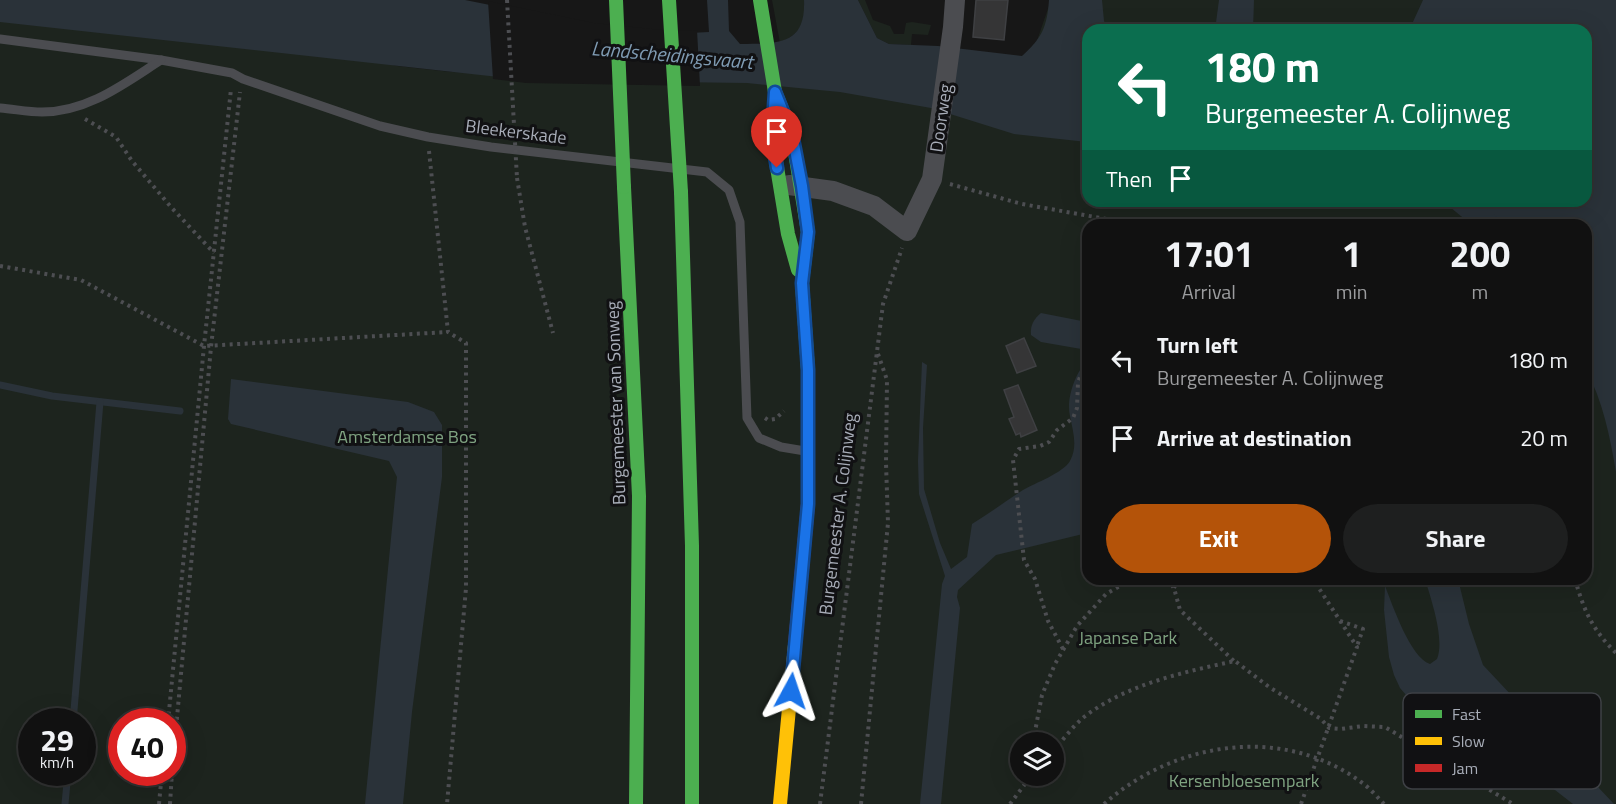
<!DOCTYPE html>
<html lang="en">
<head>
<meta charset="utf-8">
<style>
	:root { --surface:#111; --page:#1e1f1f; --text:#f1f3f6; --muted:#9c9d9f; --line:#303131; --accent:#b45309 }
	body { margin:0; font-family:"Titillium Web",sans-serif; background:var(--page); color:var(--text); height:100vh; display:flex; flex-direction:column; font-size:22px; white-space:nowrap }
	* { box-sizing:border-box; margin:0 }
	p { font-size:20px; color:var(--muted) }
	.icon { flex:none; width:33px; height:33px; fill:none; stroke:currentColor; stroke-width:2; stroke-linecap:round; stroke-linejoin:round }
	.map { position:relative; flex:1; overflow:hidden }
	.drawer { position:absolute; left:1082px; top:219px; width:510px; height:366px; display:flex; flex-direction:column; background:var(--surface); border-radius:18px; box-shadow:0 6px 24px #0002,0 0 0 2px var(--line) }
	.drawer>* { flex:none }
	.banner { position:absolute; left:1082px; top:24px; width:510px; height:183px; border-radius:18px; box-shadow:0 6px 24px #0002,0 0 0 2px var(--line); background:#0b6e4f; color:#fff; overflow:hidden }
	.controls { position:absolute; left:1010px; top:732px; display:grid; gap:12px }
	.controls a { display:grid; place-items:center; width:54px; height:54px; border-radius:50%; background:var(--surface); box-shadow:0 6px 24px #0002,0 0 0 2px var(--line); font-size:30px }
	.speed { position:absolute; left:18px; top:708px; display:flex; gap:12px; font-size:30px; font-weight:700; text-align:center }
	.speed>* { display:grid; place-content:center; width:78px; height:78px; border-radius:50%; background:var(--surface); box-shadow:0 6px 24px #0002,0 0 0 2px var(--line); line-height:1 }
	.speed small { font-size:15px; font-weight:400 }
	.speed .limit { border:9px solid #d22; background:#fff; color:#111 }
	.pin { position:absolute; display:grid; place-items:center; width:51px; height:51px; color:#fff; margin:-62px -26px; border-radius:50% 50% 50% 0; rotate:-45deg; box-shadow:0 0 6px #0007 }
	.pin .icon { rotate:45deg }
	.me { position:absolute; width:66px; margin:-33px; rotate:5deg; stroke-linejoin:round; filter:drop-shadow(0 0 4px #0008) }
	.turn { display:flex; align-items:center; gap:21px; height:126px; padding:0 24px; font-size:27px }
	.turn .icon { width:78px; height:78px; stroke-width:2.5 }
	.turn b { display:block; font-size:42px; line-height:51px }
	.then { display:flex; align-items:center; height:57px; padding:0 24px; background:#0003; gap:12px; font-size:22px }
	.eta { display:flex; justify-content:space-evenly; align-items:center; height:102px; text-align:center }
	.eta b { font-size:36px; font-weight:700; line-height:42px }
	.action { display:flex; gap:12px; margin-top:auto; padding:12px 24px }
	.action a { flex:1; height:69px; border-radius:36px; background:var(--accent); color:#fff; font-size:24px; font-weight:700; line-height:69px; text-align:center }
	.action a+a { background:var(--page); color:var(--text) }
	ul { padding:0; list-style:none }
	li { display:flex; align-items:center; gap:18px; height:78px; padding:0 24px }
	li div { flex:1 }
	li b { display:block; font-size:22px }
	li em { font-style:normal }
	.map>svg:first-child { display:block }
	.green { fill:#1d241e; fill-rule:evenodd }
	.water { fill:#2a3239 }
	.pier { fill:#171717 }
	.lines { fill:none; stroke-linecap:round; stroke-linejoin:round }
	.stream { stroke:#2a3239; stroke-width:7 }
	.canal { stroke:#2a3239; stroke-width:22 }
	.building { fill:#353536; stroke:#3f4043; stroke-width:1.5 }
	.path { stroke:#4d4e52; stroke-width:4; stroke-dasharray:3 4.5; stroke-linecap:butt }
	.lane { stroke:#4b4c50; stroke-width:9 }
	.street { stroke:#4b4c50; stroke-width:20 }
	.fast { stroke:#4caf50; stroke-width:14 }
	.slow { stroke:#ffc107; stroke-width:14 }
	.jam { stroke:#c62828; stroke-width:14 }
	.path-bridge { stroke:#4d4e52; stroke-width:4; stroke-dasharray:3 4.5; stroke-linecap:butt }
	.fast-bridge { stroke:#4caf50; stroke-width:14 }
	.route-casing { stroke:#114b97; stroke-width:15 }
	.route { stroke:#1a73e8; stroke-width:10 }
	.labels { text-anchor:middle; stroke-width:6; stroke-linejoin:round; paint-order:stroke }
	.street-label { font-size:18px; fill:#a8adb8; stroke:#111113 }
	.park-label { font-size:18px; fill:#7fa381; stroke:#111113 }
	.water-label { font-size:20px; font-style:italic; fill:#7f9bb3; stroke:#111113 }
	.key { fill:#111113; stroke:#3e4045; stroke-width:1.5 }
	.key-label { font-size:16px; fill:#a8adb8 }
</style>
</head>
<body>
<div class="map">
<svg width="1616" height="804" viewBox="0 0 1616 804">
	<rect width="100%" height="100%" fill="#171717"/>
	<g class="green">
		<path d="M 0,0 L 237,26 L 397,66 L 451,72 L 790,77 L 894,87 L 1032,55 L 1051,0 L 1616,0 L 1616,804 L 0,804 ZM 1088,30 L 1586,30 L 1586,201 L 1088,201 ZM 1088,225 L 1586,225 L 1586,579 L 1088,579 ZM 32,722 L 82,722 L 82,772 L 32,772 ZM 122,722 L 172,722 L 172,772 L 122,772 ZM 1020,742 L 1053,742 L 1053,776 L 1020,776 Z"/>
		<path d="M 772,0 L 804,0 C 805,24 802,32 780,43 Z"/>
		<path d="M 858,0 L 865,0 L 873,20 L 890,26 L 894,34 L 904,34 L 906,23 L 912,22 L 931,25 L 928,35 L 912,34 L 911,45 L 889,44 L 877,38 Z"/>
	</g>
	<g class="water">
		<path d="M 0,0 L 465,0 L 594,26 L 671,34 L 709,32 L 707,0 L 728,0 L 729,31 L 740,44 C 776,43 806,47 804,0 L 858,0 L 877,38 L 889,44 L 938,46 L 1022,56 C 1042,38 1047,27 1049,0 L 1102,0 L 1104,21 L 1109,30 L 1088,30 L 1087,142 L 1014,134 L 931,108 L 840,92 L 747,83 L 526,80 L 0,22 Z"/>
		<path d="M 1219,0 L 1254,0 L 1253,30 L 1215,30 Z"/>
		<path d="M 1423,0 L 1616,0 L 1616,472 C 1610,437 1603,401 1586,370 L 1586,225 L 1503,225 C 1469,194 1431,212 1391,208 C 1382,206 1373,203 1364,201 L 1586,201 L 1586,30 L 1397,30 L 1412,24 Z"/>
		<path d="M 1041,313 L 1087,322 L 1087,350 L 1041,342 L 1031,335 C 1030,325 1034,319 1041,313 Z"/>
		<path d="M 1087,361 L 1087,533 L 996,555 L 958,590 L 957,597 L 960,608 L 941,804 L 920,804 L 942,584 L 945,576 L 919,494 L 918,461 L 922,362 L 927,365 L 923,428 L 924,489 L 940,543 L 951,569 L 967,557 L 972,524 C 990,513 1006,501 1023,490 C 1035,483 1063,473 1070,461 C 1078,446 1073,432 1070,416 C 1066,399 1075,373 1087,361 Z"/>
		<path d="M 231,379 L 408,402 L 434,412 L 442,425 L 442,477 L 412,712 L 403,804 L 365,804 L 397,477 L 389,461 L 231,424 L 228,419 Z"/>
		<path d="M 1425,579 L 1458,579 L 1469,624 L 1483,665 L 1614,804 L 1573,804 L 1555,790 L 1512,763 L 1445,728 L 1419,710 L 1400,688 L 1394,675 L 1389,657 L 1384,610 L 1385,586 C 1393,606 1410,657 1430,664 L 1437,659 C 1445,639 1431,599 1425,579 Z"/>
	</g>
	<path class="pier" d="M 488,1 L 594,23 L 671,31 L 697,30 L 700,86 L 526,83 L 493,79 Z"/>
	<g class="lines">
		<g class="stream">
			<path d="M 0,385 L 52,396 L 180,411"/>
			<path d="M 73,722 L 100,402"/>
			<path d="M 65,804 L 68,772"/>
		</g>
		<path class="canal" d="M 1460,201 L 1489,225"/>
	</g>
	<g class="building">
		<path d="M 976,0 L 1008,0 L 1004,40 L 973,37 Z"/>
		<path d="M 1024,338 L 1036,366 L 1017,373 L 1006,346 Z"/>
		<path d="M 1018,385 L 1037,430 L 1021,437 L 1020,433 L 1016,435 L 1009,419 L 1014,417 L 1004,390 Z"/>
	</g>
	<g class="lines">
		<g class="path">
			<path d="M 85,119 L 116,137 L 132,161 L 171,207 L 214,253"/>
			<path d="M 429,151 L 448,332 L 466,343 L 466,588 L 447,804"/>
			<path d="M 517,178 L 525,227 L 553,333"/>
			<path d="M 950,184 L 1022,204 L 1140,225"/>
			<path d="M 0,266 L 81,280 L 204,346 L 448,332"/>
			<path d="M 765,418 L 768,420 L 775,419 L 784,411"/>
			<path d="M 1167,579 L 1174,588 L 1180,610 L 1234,661"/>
			<path d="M 1575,579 C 1584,611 1592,629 1616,653"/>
			<path d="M 1174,588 L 1178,579"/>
			<path d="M 1340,621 L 1363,629 L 1357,646"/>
			<path d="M 1063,649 L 1048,621 L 1035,579 L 1024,560 L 1013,460 L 1019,449 L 1040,446 L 1049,442 L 1057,430 L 1073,418 L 1077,408 L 1078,382 L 1083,370 L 1088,368"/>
			<path d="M 168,722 L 204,346 L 231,89"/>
			<path d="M 1033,742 L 1042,695 L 1055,664 L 1077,626 L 1106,594 L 1132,579"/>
			<path d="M 1053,751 C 1063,740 1073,726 1084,717 C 1127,684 1184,672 1235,661 L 1269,687 L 1321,719 L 1329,728 L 1341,729 L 1363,726 L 1385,727 L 1513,804"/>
			<path d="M 172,772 L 211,347 L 240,92"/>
			<path d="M 159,804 L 162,772"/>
			<path d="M 170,804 L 172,772"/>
			<path d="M 820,804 L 883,304 L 902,248"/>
			<path d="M 861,804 L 888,523 L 886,463 L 887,380 L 877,351"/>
			<path d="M 1010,804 L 1031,776"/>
			<path d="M 1104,804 C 1174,742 1282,724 1361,782 C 1370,788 1377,797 1384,804"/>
			<path d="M 1301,804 L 1357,647 L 1313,579"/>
		</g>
		<g class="lane">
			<path d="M 0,39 L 161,60 L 232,73 L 243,79 L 380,126 L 428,137 L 491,147 L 707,172 L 729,190 L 740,222 L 747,418 L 759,438 L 781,447 L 805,451"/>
			<path d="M 0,108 C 14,109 28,112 42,112 C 88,112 125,83 161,60"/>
		</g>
		<path class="street" d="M 789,185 L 833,191 L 874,206 L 907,231 L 932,179 L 953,27 L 955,0"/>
		<g class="fast">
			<path d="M 760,0 L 775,92 L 792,134 L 808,232 L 802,283 L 808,370 L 808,427"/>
			<path d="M 775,99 L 772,137 L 788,234 L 798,270"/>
			<path d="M 624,187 L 639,496 L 636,804"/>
			<path d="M 681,192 L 692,546 L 692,804"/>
		</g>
		<path class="slow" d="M 780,804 L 795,645"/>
		<path class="jam" d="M 795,645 L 808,504 L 808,427"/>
		<path class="path-bridge" d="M 507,0 L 517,178"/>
		<g class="fast-bridge">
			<path d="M 616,0 L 624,187"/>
			<path d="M 669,0 L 681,192"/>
		</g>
	</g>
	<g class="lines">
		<defs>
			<path id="route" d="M 777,168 L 772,137 L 775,92 L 792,134 L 802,186 L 808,232 L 802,283 L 808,370 L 808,504 L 791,691"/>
		</defs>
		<use href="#route" class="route-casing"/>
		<use href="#route" class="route"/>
	</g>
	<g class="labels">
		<g class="street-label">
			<text transform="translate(941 118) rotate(-82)" y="6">Doorweg</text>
			<text transform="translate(516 132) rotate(7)" y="6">Bleekerskade</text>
			<text transform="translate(616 403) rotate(-92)" y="6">Burgemeester van Sonweg</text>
			<text transform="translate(838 514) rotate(-83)" y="6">Burgemeester A. Colijnweg</text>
		</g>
		<g class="park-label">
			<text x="407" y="443">Amsterdamse Bos</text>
			<text x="1128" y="644">Japanse Park</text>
			<text x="1244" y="787">Kersenbloesempark</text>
		</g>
		<g class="water-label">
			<text transform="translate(672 55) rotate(5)" y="7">Landscheidingsvaart</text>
		</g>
	</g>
	<rect x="1403" y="693" width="198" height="96" rx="9" class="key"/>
	<rect x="1415" y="710" width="27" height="8" fill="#4caf50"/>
	<rect x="1415" y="737" width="27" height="8" fill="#ffc107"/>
	<rect x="1415" y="764" width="27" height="8" fill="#c62828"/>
	<g class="key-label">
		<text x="1452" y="720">Fast</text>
		<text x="1452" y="747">Slow</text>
		<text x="1452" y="774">Jam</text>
	</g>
</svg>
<div class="controls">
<a><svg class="icon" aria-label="layers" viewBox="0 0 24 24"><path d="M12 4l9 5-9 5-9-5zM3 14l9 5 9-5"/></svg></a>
</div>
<div class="speed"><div>29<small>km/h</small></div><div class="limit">40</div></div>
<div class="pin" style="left:777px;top:168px;background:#d93025"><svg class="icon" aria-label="arrive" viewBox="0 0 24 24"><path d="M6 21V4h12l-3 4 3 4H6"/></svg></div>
<svg class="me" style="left:791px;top:691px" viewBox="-20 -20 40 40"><path d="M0-17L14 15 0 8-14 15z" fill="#1a73e8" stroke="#fff" stroke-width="4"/></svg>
<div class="banner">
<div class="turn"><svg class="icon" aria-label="left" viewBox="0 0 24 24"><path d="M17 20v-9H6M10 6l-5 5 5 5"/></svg><div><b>180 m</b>Burgemeester A. Colijnweg</div></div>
<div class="then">Then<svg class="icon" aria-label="arrive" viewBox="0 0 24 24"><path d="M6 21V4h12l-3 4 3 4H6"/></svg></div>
</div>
<section class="drawer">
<div class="eta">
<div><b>17:01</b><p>Arrival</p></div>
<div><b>1</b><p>min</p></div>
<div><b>200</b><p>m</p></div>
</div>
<ul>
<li><svg class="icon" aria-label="left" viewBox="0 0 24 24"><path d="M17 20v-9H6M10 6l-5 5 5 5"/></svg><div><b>Turn left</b><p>Burgemeester A. Colijnweg</p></div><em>180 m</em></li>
<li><svg class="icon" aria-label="arrive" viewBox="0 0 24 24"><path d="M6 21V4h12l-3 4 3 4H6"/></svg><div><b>Arrive at destination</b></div><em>20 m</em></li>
</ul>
<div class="action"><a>Exit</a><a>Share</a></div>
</section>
</div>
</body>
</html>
